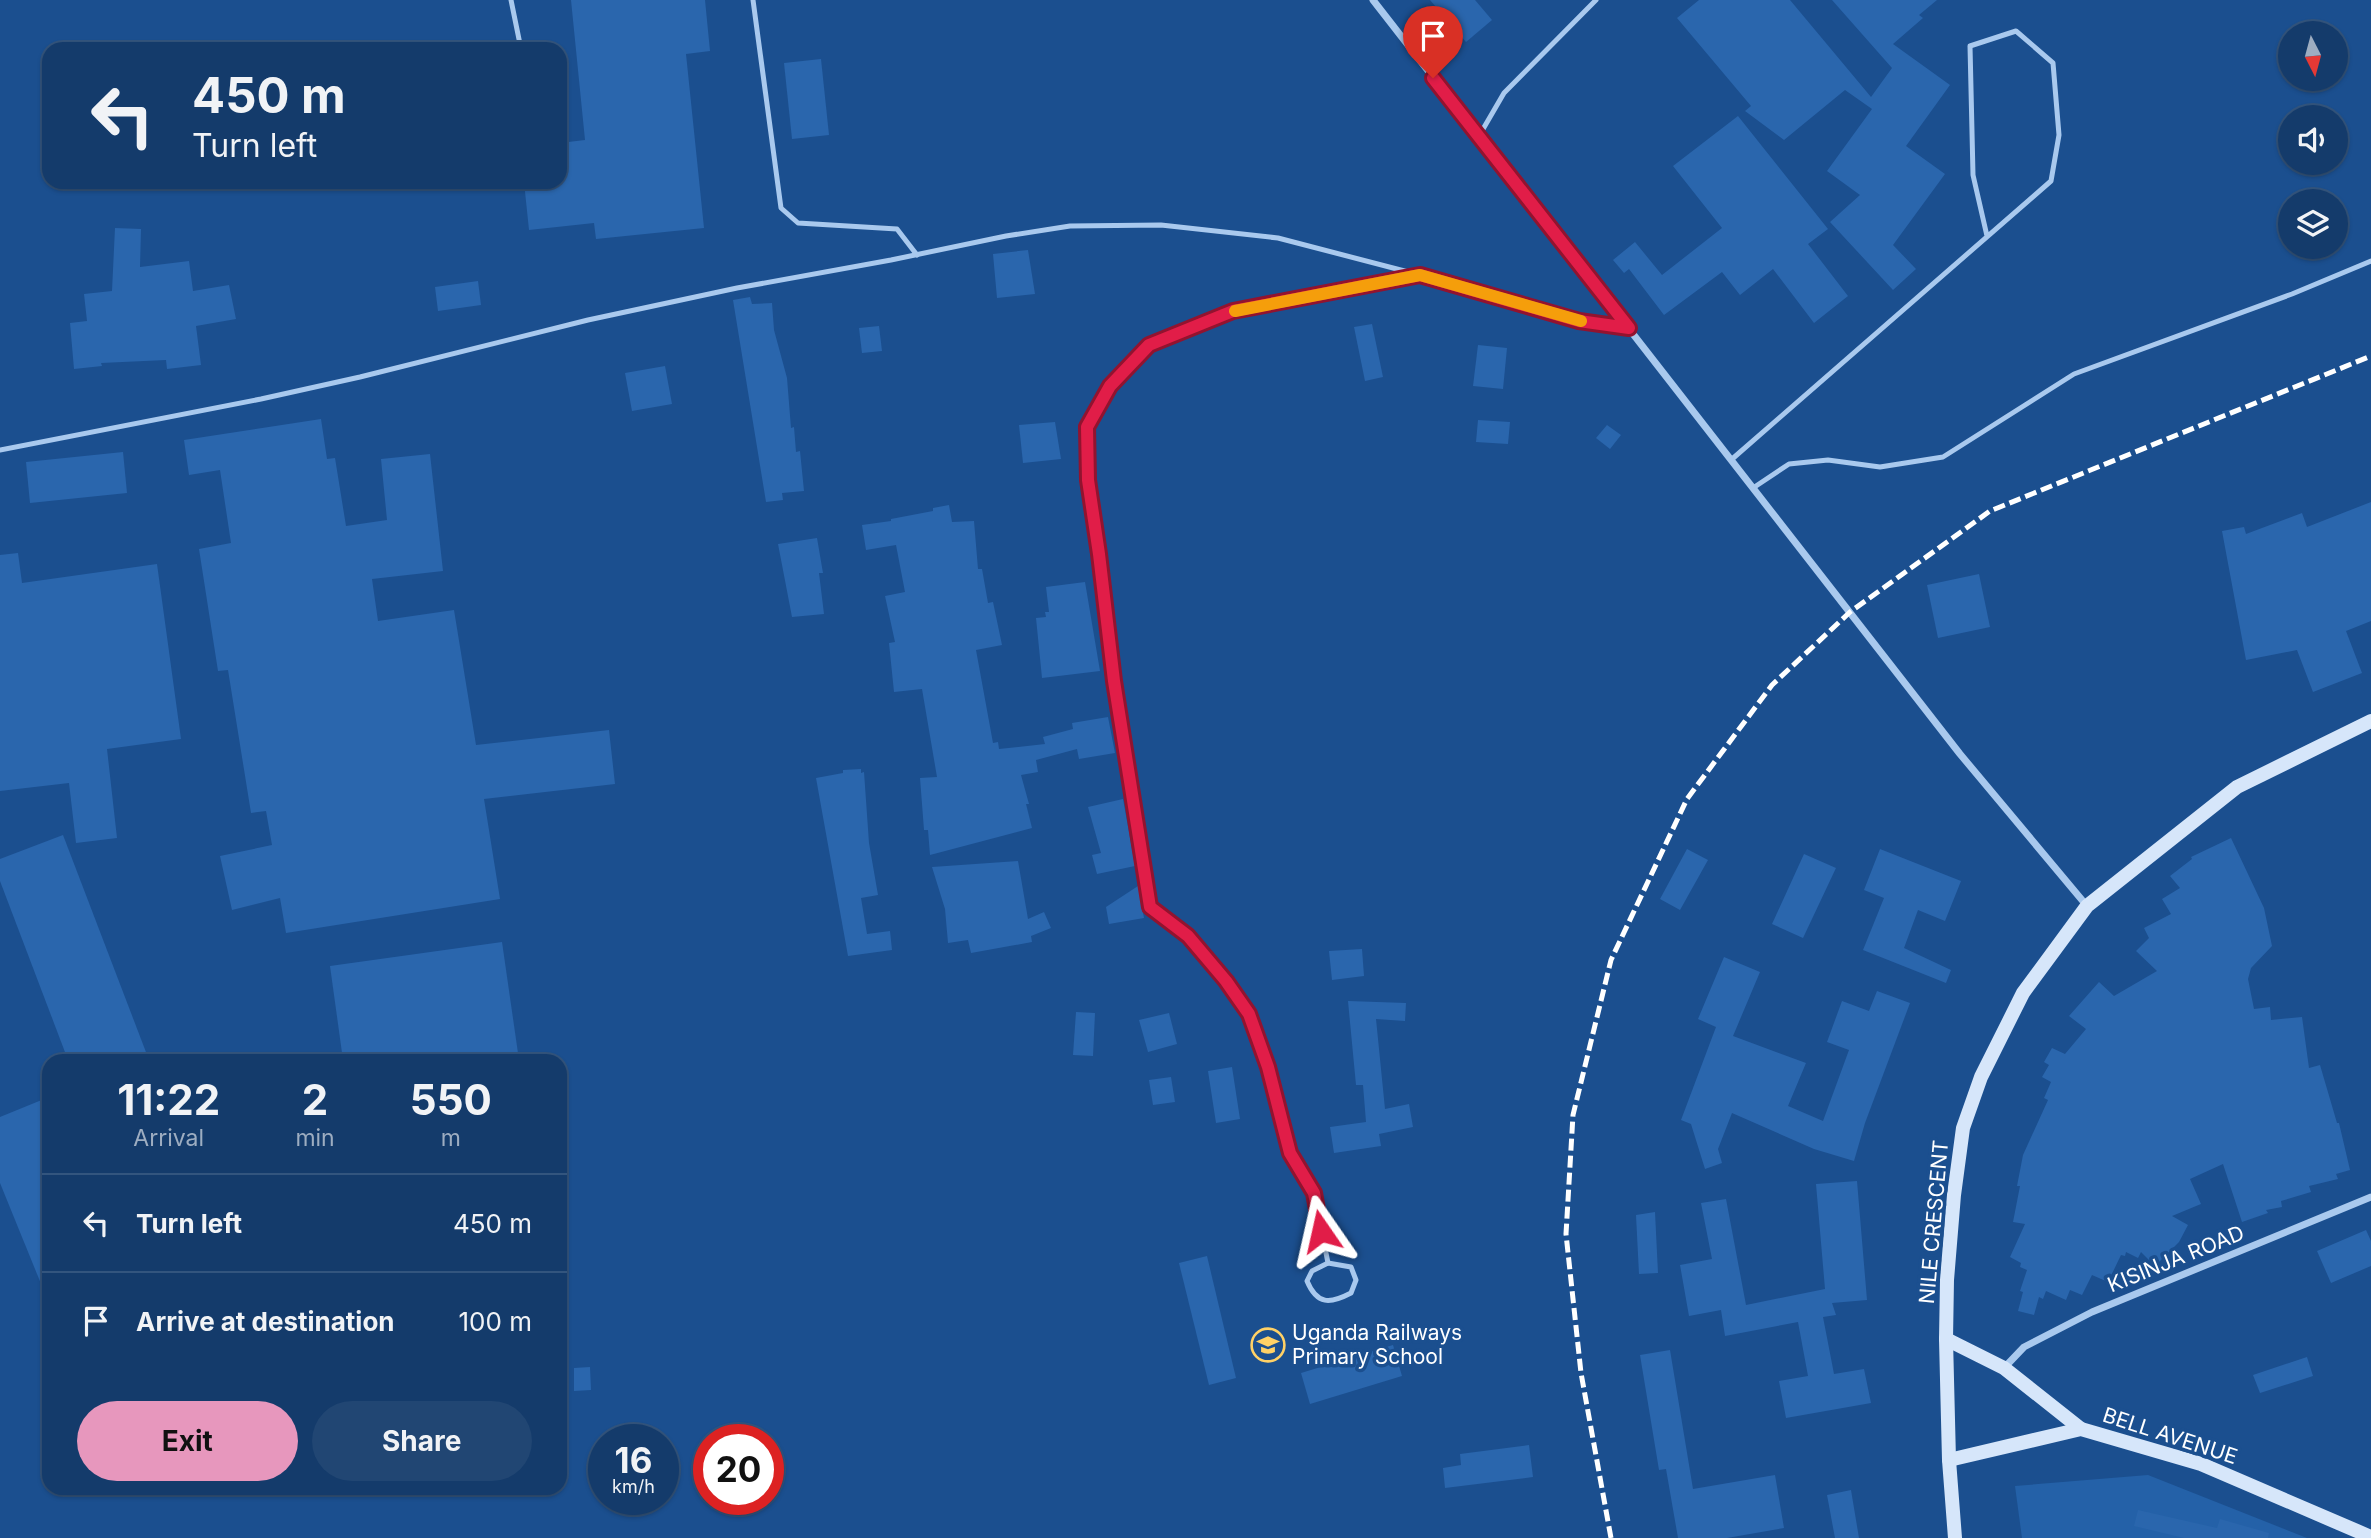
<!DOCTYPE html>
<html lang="en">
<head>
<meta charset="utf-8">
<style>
	:root { --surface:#143b6b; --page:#214673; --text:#f1f3f6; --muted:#9dadc1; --line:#33557e; --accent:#e797bd }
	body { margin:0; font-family:Inter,sans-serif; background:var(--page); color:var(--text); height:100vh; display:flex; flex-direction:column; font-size:26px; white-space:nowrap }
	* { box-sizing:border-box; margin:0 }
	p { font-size:23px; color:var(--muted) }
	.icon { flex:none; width:38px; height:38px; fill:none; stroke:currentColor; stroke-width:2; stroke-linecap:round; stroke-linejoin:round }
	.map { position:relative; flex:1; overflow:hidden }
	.panel { position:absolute; left:42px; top:1054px; width:525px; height:441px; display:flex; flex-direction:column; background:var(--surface); border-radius:21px; box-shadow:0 2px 5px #0004,0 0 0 2px var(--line) }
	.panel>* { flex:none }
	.top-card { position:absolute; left:42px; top:42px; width:525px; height:147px; border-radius:21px; box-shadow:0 2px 5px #0004,0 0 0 2px var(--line); background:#143b6b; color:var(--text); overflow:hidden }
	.needle { width:46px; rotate:174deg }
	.controls { position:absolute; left:2278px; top:21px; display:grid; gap:14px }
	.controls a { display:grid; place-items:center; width:70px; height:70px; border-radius:50%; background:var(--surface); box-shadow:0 2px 5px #0004,0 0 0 2px var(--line); font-size:35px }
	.speed { position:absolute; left:588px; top:1424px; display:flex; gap:14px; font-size:35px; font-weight:700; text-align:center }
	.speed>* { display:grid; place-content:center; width:91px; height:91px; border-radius:50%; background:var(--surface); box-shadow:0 2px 5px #0004,0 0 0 2px var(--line); line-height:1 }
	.speed small { font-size:18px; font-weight:400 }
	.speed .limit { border:10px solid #d22; background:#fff; color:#111 }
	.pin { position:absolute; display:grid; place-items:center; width:60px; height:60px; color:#fff; margin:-72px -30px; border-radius:50% 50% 50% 0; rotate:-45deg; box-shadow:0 0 7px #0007 }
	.pin .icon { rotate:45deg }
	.me { position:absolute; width:77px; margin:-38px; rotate:349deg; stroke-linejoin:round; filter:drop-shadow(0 0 5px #0008) }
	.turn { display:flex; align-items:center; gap:24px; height:147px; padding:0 35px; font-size:32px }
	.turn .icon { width:91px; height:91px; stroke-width:2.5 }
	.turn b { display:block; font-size:49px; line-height:60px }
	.eta { display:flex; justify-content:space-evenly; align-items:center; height:119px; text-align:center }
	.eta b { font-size:42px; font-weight:700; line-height:49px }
	.cta { display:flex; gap:14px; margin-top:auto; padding:14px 35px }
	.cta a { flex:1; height:80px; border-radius:42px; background:var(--accent); color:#111; font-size:28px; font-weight:700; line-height:80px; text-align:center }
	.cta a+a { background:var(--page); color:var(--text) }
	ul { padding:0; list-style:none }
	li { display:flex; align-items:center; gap:21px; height:98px; padding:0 35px; border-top:2px solid var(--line) }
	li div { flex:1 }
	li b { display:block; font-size:26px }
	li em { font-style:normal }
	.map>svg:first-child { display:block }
	.green { fill:#2461a8 }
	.building { fill:#2a66ad }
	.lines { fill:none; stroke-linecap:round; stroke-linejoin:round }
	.lane { stroke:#a9c9ee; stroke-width:5 }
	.street { stroke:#a9c9ee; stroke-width:7 }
	.secondary { stroke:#d6e6fa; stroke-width:14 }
	.rail { stroke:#fff; stroke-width:5; stroke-dasharray:12 5; stroke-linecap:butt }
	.route-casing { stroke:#92132f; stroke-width:18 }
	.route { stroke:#e11d48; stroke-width:12 }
	.slow { stroke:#f59e0b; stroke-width:12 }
	.labels { text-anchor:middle; stroke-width:7; stroke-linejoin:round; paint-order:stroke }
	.street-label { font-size:21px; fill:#fff; stroke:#1b4f8f }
	.poi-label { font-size:21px; fill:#fff; stroke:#1b4f8f; text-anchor:start }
</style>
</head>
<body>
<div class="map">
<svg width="2371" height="1538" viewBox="0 0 2371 1538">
	<rect width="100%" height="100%" fill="#1b4f8f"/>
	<path class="green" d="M 2148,1475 L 2307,1538 L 2022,1538 L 2015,1486 Z"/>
	<g class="building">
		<path d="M 571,0 L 705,0 L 710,51 L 686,54 L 704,228 L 596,239 L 594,223 L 529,230 L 524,182 L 560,182 L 560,143 L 585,140 Z"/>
		<path d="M 1430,0 L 1475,0 L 1492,20 L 1466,42 Z"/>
		<path d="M 1699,0 L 1790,0 L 1871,97 L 1892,68 L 1832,0 L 1937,0 L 1919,15 L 1923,18 L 1893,44 L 1950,85 L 1906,146 L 1945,174 L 1893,245 L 1916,269 L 1893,290 L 1830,222 L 1860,195 L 1827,171 L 1872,109 L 1845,90 L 1784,140 L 1745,111 L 1751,106 L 1677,18 Z"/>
		<path d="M 821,59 L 829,135 L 792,139 L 784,63 Z"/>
		<path d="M 1738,116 L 1828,229 L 1808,244 L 1848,296 L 1814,323 L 1773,269 L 1740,295 L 1722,272 L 1664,315 L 1629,269 L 1624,273 L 1613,260 L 1635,242 L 1662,275 L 1722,228 L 1673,166 Z"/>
		<path d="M 115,228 L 141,229 L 140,267 L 189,261 L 193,291 L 229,285 L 236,319 L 196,326 L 201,365 L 167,369 L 166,360 L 101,363 L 102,366 L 74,369 L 70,323 L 87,321 L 84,294 L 112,291 Z"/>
		<path d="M 1028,250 L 1035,294 L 997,298 L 993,254 Z"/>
		<path d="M 478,281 L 481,305 L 438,311 L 435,287 Z"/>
		<path d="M 750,297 L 752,304 L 772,303 L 774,330 L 787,378 L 791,428 L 794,427 L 796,452 L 800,451 L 804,491 L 782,493 L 783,500 L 766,502 L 733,300 Z"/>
		<path d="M 1372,324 L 1383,377 L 1365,381 L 1354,327 Z"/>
		<path d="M 879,326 L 882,351 L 862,353 L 859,328 Z"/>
		<path d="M 1478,345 L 1507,348 L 1503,389 L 1473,386 Z"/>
		<path d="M 665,366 L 672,404 L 632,411 L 625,373 Z"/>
		<path d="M 321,419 L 327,459 L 335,458 L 346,526 L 387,520 L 381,459 L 430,454 L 443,571 L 372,579 L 378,621 L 454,610 L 476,745 L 609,730 L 615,784 L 484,799 L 500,899 L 286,933 L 280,898 L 232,910 L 220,856 L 272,845 L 266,811 L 251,813 L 228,670 L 218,671 L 199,549 L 231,543 L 220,470 L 189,475 L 184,440 Z"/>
		<path d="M 1478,420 L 1510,422 L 1508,444 L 1476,442 Z"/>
		<path d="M 1055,422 L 1061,459 L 1023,463 L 1019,425 Z"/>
		<path d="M 1607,425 L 1621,435 L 1610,449 L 1596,438 Z"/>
		<path d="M 123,452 L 127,493 L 30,503 L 26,462 Z"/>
		<path d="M 2371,502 L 2371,621 L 2346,631 L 2362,673 L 2313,692 L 2297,650 L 2246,660 L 2222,531 L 2244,527 L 2246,534 L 2302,513 L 2307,527 Z"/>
		<path d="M 949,505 L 952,522 L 974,521 L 978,569 L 982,569 L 988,603 L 993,602 L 1002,645 L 976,650 L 993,743 L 998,742 L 999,749 L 1045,744 L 1043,737 L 1073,729 L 1072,723 L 1108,717 L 1115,753 L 1079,759 L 1077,749 L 1036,760 L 1038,772 L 1021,775 L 1029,804 L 1026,804 L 1032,828 L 930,855 L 928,830 L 924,830 L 920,778 L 937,777 L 922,689 L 894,692 L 889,643 L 895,642 L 885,596 L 905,592 L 896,545 L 866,550 L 862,525 L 891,521 L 891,519 L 933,511 L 933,508 Z"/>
		<path d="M 817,538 L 823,573 L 819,573 L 824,614 L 792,617 L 778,544 Z"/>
		<path d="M 18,553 L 22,583 L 157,564 L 181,739 L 107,749 L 117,838 L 76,843 L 69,783 L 0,791 L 0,555 Z"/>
		<path d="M 1979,574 L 1990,627 L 1938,638 L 1927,585 Z"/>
		<path d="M 1085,582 L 1100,671 L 1042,678 L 1036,618 L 1046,617 L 1045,612 L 1049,612 L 1046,587 Z"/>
		<path d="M 861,769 L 861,773 L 864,772 L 869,843 L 878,895 L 861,898 L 867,934 L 890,931 L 892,950 L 848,956 L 816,778 L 843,773 L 843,770 Z"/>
		<path d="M 1123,799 L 1135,866 L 1097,874 L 1092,855 L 1101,853 L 1088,807 Z"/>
		<path d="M 63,835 L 149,1060 L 68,1060 L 0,881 L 0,859 Z"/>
		<path d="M 2231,838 L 2264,908 L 2272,946 L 2251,968 L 2248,979 L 2254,1009 L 2270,1007 L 2271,1020 L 2302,1017 L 2309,1068 L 2320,1065 L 2337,1123 L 2339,1123 L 2350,1170 L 2336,1174 L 2338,1179 L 2309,1186 L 2311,1192 L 2281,1201 L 2282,1207 L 2266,1210 L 2268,1213 L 2242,1222 L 2223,1164 L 2190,1179 L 2201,1204 L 2172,1216 L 2188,1225 L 2179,1242 L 2155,1266 L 2141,1252 L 2138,1258 L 2126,1252 L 2125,1256 L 2121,1255 L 2108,1282 L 2092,1275 L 2082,1295 L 2070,1290 L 2066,1300 L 2046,1291 L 2043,1299 L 2039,1297 L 2034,1315 L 2018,1311 L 2023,1292 L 2020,1291 L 2027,1270 L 2020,1267 L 2021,1263 L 2010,1257 L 2025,1224 L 2013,1222 L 2020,1186 L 2017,1186 L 2023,1155 L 2048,1100 L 2044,1098 L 2051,1082 L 2042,1077 L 2049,1065 L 2044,1062 L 2052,1048 L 2065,1054 L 2086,1029 L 2069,1016 L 2099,982 L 2114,996 L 2157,971 L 2136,951 L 2149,938 L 2144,928 L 2171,914 L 2162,899 L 2180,888 L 2170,876 L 2192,859 L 2191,857 Z"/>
		<path d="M 1687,849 L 1708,860 L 1680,910 L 1660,899 Z"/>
		<path d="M 1880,849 L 1961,881 L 1945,921 L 1918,910 L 1904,948 L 1951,970 L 1946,983 L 1863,950 L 1884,898 L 1864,890 Z"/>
		<path d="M 1804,854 L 1836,868 L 1803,938 L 1772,924 Z"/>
		<path d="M 1018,861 L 1028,919 L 1044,912 L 1051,928 L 1031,936 L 1032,942 L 971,953 L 968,940 L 948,943 L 945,909 L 932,867 Z"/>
		<path d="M 1138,886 L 1144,918 L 1109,924 L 1106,907 Z"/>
		<path d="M 502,942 L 519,1060 L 343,1060 L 330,966 Z"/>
		<path d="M 1362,949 L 1364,976 L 1332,980 L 1329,951 Z"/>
		<path d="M 1724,957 L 1760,972 L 1733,1036 L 1806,1063 L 1788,1106 L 1823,1121 L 1849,1050 L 1827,1042 L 1842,1001 L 1869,1011 L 1877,991 L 1910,1003 L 1865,1123 L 1854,1161 L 1814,1149 L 1732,1113 L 1718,1149 L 1722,1163 L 1705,1169 L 1691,1124 L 1681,1120 L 1716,1027 L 1698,1019 Z"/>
		<path d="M 1348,1001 L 1406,1003 L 1405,1021 L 1376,1019 L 1385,1109 L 1409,1104 L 1413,1127 L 1379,1134 L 1381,1146 L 1334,1153 L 1330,1127 L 1366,1122 L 1363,1085 L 1356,1085 Z"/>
		<path d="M 1076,1012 L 1095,1013 L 1093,1056 L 1073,1055 Z"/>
		<path d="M 1169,1013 L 1177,1044 L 1148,1052 L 1139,1020 Z"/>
		<path d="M 1232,1067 L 1240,1119 L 1216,1123 L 1208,1071 Z"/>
		<path d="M 1171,1077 L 1175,1102 L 1153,1105 L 1149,1080 Z"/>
		<path d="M 49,1097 L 49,1301 L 48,1301 L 0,1183 L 0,1117 Z"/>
		<path d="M 1857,1181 L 1867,1300 L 1832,1303 L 1836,1315 L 1823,1317 L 1834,1374 L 1864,1369 L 1871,1403 L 1786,1418 L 1779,1381 L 1808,1376 L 1798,1322 L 1725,1336 L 1721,1310 L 1689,1316 L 1680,1265 L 1712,1259 L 1701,1203 L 1726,1199 L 1746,1305 L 1825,1289 L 1816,1184 Z"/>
		<path d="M 1655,1212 L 1658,1273 L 1639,1274 L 1636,1215 Z"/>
		<path d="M 2366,1230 L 2371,1241 L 2371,1266 L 2331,1283 L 2317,1251 Z"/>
		<path d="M 1207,1256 L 1236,1378 L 1209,1385 L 1179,1263 Z"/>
		<path d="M 1393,1345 L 1402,1376 L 1310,1404 L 1301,1373 Z"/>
		<path d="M 1670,1350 L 1693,1489 L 1775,1475 L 1784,1528 L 1727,1538 L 1678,1538 L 1666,1469 L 1659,1470 L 1640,1355 Z"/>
		<path d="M 2307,1357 L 2313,1376 L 2260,1393 L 2253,1375 Z"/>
		<path d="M 590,1367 L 591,1390 L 574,1391 L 574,1368 Z"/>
		<path d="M 1529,1445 L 1533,1477 L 1445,1488 L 1443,1468 L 1461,1465 L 1460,1454 Z"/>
		<path d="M 1851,1490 L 1859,1538 L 1835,1538 L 1827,1495 Z"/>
		<path d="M 2138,1510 L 2217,1528 L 2220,1519 L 2269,1533 L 2268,1538 L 2184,1538 L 2134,1526 Z"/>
	</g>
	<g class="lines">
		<g class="lane">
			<path d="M 511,0 L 521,49"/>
			<path d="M 753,0 L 781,208 L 798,223 L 897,229 L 917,255"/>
			<path d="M 1479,136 L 1504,93 L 1596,0"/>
			<path d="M 0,450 L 261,399 L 360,377 L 588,320 L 737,288 L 891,260 L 1006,236 L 1070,226 L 1161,225 L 1278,238 L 1420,275 L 1579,321 L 1629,328"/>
			<path d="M 1731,460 L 2051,181 L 2059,135 L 2053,63 L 2016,31 L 1970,46 L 1973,175 L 1987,236"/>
			<path d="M 1753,488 L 1789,464 L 1828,460 L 1880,467 L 1943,457 L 2074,374 L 2292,294 L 2371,261"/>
			<path d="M 1328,1263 L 1314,1193 L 1290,1153 L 1268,1067 L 1249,1014 L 1226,981 L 1188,936 L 1150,907 L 1114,681 L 1088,480 L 1088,427 L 1110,385 L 1149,345 L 1233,311 L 1417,276"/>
			<path d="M 1328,1263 L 1351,1267 L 1356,1280 L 1351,1293 C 1330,1304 1317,1305 1307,1281 L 1312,1271 Z"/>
		</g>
		<g class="street">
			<path d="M 1373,0 L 1960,754 L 2087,906"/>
			<path d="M 2004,1368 L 2024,1347 L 2092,1312 L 2371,1197"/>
		</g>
		<g class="secondary">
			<path d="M 1946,1339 L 2004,1368 L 2081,1429"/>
			<path d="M 1949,1460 L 2081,1429 L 2201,1464 L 2371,1537"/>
			<path d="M 1955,1538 L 1949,1460 L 1946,1339 L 1947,1280 L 1954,1195 L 1963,1128 L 1981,1077 L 2023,993 L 2087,906 L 2237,787 L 2371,721"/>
		</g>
		<path class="rail" d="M 1611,1538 L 1581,1373 L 1566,1234 L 1573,1115 L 1611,960 L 1687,799 L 1772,685 L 1850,612 L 1990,511 L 2371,356"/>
	</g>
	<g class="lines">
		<defs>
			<path id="route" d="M 1321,1231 L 1314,1193 L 1290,1153 L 1268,1067 L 1249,1014 L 1226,981 L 1188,936 L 1150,907 L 1114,681 L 1099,554 L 1088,480 L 1087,427 L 1110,386 L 1149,345 L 1233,311 L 1420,275 L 1579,321 L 1629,328 L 1433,78"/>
		</defs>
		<use href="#route" class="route-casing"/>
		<use href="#route" class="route"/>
		<path class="slow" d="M 1235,311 L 1420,275 L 1581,321"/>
	</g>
	<defs>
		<symbol id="school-ring" viewBox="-11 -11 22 22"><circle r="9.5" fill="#1b4f8f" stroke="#ffd166" stroke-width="1.5"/><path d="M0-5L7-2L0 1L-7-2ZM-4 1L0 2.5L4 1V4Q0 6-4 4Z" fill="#ffd166"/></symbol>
	</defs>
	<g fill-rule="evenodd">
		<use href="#school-ring" x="1249" y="1326" width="38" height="38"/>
	</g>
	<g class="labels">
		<g class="street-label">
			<text transform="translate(1934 1222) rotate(-85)" y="7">NILE CRESCENT</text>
			<text transform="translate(2176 1259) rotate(-22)" y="7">KISINJA ROAD</text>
			<text transform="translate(2170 1436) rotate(18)" y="7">BELL AVENUE</text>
		</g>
		<g class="poi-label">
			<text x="1292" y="1340">Uganda Railways<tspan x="1292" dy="24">Primary School</tspan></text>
		</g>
	</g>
</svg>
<div class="controls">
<a><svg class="needle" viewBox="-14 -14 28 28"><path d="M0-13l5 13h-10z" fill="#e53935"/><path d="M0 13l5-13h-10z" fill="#9dadc1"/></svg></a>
<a><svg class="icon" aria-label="sound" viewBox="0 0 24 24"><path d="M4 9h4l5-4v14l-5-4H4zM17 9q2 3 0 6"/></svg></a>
<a><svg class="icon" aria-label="layers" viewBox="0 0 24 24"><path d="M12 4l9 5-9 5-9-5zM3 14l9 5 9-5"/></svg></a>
</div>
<div class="speed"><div>16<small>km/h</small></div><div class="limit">20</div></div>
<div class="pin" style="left:1433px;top:78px;background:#d93025"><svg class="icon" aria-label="arrive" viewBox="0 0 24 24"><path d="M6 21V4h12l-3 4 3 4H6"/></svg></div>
<svg class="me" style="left:1321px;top:1231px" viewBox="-20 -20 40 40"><path d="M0-17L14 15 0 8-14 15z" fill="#e11d48" stroke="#fff" stroke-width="4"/></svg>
<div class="top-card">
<div class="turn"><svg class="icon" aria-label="left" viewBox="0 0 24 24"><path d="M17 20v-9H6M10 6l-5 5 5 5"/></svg><div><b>450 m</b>Turn left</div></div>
</div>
<section class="panel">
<div class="eta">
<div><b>11:22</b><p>Arrival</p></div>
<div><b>2</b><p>min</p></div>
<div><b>550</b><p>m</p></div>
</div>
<ul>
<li><svg class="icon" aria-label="left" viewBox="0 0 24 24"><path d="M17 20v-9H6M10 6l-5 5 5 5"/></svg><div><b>Turn left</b></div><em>450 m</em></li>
<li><svg class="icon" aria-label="arrive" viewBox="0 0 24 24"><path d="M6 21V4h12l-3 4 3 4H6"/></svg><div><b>Arrive at destination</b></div><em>100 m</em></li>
</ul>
<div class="cta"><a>Exit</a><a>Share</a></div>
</section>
</div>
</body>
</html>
